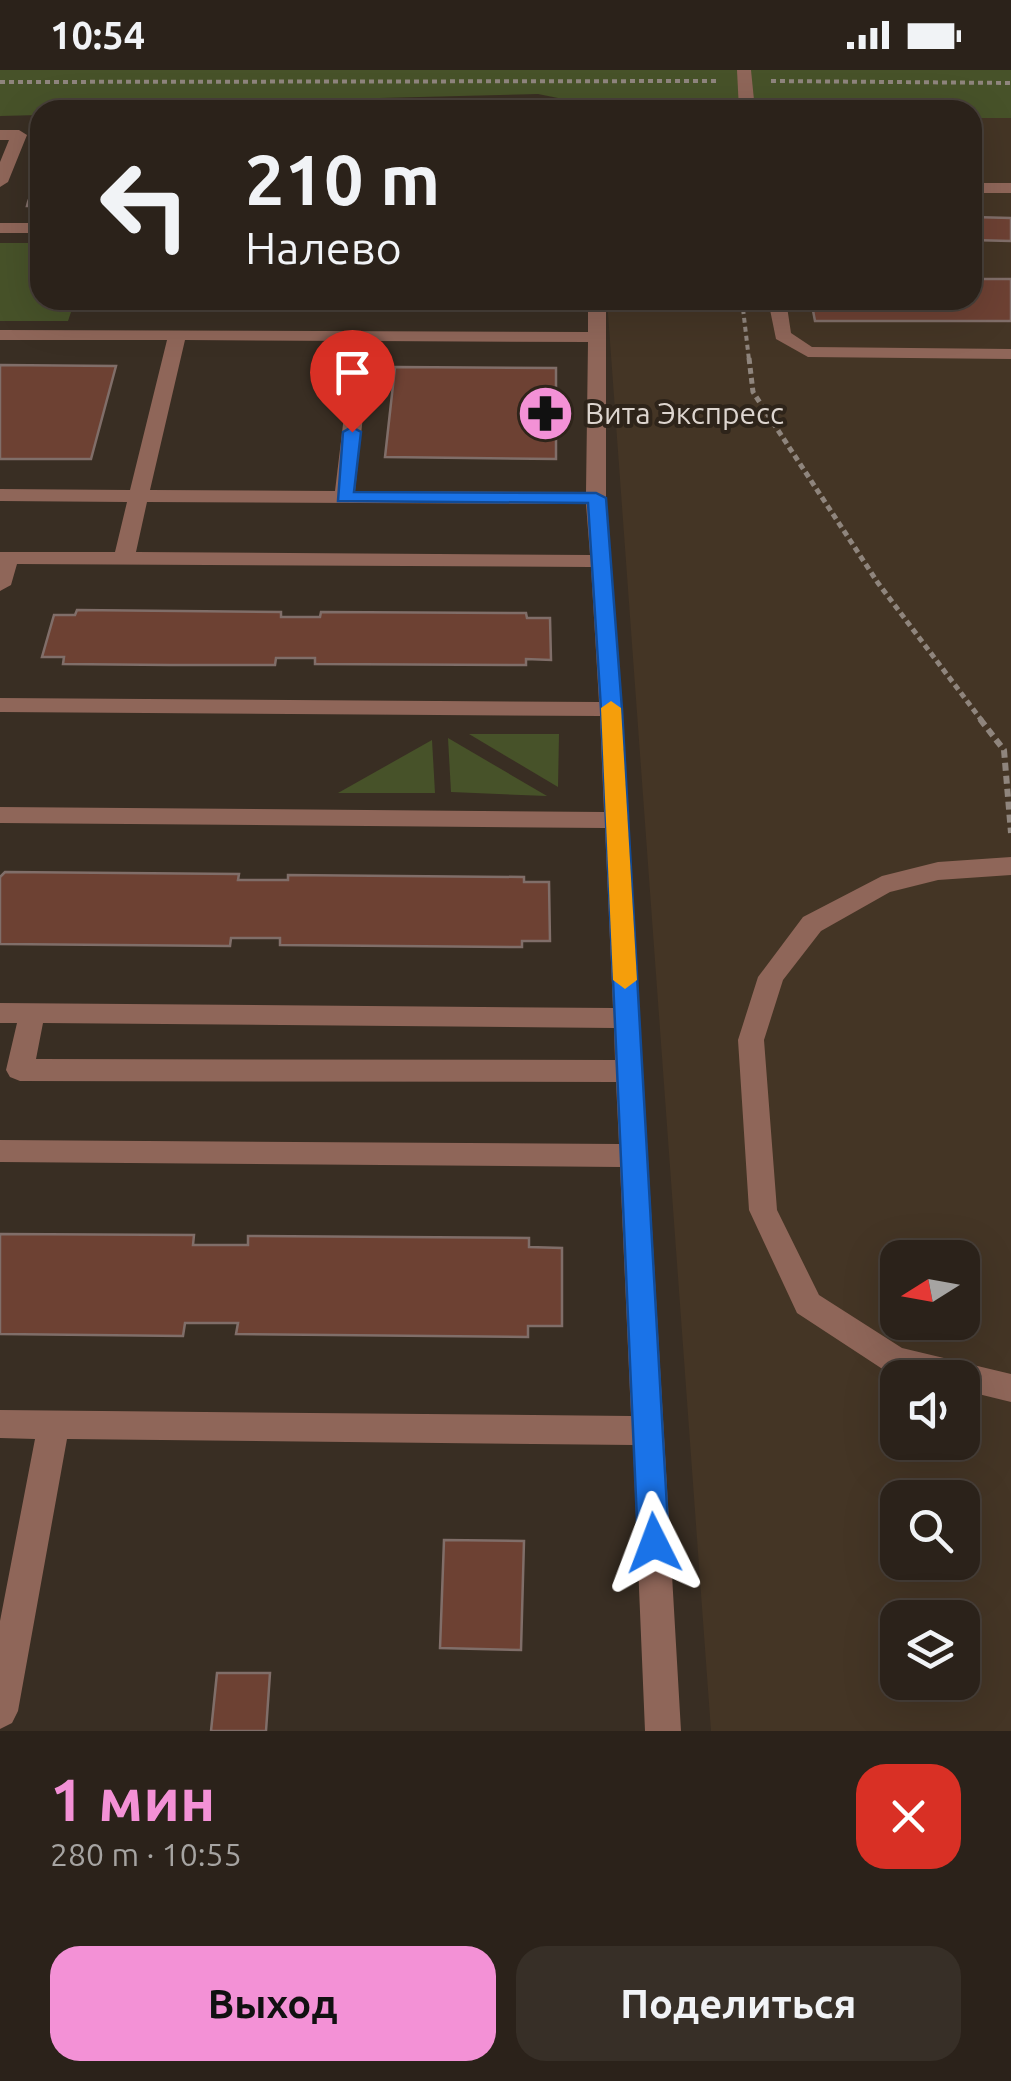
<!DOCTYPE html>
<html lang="ru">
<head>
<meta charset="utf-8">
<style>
	:root { --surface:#2b221a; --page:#372f27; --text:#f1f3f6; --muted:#a6a4a2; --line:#473f39; --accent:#f391d6 }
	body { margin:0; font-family:Ubuntu,sans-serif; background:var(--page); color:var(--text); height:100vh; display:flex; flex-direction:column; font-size:38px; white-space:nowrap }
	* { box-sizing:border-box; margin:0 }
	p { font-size:32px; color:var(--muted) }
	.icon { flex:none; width:55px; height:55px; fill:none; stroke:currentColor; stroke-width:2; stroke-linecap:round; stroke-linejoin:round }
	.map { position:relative; height:1661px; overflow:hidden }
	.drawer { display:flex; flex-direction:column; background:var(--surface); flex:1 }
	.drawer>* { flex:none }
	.hud { position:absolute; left:30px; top:30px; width:952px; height:210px; border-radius:30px; box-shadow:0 10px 40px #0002,0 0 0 2px var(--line); background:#2b221a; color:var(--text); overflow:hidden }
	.needle { width:65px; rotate:259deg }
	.controls { position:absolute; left:880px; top:1170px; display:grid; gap:20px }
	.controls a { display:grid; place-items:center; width:100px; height:100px; border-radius:20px; background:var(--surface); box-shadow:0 10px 40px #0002,0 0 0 2px var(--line); font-size:50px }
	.pin { position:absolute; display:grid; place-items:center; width:85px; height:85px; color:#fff; margin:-102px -42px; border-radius:50% 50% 50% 0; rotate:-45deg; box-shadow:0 0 10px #0007 }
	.pin .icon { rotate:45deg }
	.me { position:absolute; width:110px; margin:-55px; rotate:357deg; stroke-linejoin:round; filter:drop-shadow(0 0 8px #0008) }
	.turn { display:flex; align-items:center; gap:35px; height:210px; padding:0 50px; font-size:45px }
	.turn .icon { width:130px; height:130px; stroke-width:2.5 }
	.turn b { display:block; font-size:70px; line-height:85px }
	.round { display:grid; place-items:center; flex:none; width:105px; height:105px; border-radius:30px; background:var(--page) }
	.overview { display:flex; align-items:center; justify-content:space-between; height:170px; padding:0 50px }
	h1 { font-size:60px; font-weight:700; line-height:75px; color:var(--accent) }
	.cta { display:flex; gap:20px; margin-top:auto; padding:20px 50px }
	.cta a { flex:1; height:115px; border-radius:30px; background:var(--accent); color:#111; font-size:40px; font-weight:700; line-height:115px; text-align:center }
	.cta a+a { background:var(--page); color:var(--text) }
	.status { display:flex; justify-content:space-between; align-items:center; height:70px; padding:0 50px; background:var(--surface); direction:ltr }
	.status svg { height:28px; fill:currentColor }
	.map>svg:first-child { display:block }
	.built { fill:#443525; fill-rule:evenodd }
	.green { fill:#475229 }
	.building { fill:#6d4133; stroke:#806e69; stroke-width:2.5 }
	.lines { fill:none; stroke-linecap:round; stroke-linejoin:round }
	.path-far2 { stroke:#8f857d; stroke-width:4; stroke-dasharray:5 4; stroke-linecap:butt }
	.path-far1 { stroke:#8f857d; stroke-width:5; stroke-dasharray:6 4; stroke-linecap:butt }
	.path { stroke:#8f857d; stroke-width:6; stroke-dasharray:8 5; stroke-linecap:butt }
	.minor { fill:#8f6659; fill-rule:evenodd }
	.route { fill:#1a73e8; stroke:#114b97; stroke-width:2.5 }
	.slow { fill:#f59e0b }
	.labels { text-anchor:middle; stroke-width:8; stroke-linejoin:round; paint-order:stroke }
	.far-poi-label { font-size:30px; fill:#ddd5cf; stroke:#2e241a; text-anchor:start }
</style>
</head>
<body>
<div class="status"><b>10:54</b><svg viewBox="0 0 49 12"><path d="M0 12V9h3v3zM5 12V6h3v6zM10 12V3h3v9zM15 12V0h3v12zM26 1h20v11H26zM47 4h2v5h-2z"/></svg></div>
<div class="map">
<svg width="1011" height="1661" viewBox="0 0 1011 1661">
	<rect width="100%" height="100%" fill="#392e23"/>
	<path class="built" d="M 1011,42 L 1011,1661 L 711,1661 L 607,230 L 972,230 L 973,43 ZM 898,1188 L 962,1188 L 962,1252 L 898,1252 ZM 898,1308 L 962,1308 L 962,1372 L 898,1372 ZM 898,1428 L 962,1428 L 962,1492 L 898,1492 ZM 898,1548 L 962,1548 L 962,1612 L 898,1612 Z"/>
	<g class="green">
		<path d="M 0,0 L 1011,0 L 1011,48 L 973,48 L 972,40 L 734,40 L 734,31 L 603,37 L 538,24 L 260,31 L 231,40 L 40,40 L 40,45 L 0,46 Z"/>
		<path d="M 0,173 L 40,173 L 40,230 L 75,230 L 68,251 L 0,251 Z"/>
		<path d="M 469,664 L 559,664 L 558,717 Z"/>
		<path d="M 448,668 L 547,726 L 451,722 Z"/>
		<path d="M 432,670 L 435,723 L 338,723 Z"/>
	</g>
	<g class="building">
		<path d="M 40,100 L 40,136 L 27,136 L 28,132 Z"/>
		<path d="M 972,147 L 1011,148 L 1011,171 L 972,170 Z"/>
		<path d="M 972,209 L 1011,209 L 1011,251 L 815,251 L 811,230 L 972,230 Z"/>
		<path d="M 0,295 L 116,296 L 91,389 L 0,389 Z"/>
		<path d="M 395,297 L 556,298 L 556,389 L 385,387 Z"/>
		<path d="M 77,540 L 281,542 L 281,547 L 320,547 L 321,542 L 526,543 L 527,548 L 550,548 L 551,590 L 526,589 L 526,595 L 315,594 L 315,588 L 276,588 L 275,595 L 170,595 L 63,594 L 64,587 L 42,587 L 54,545 L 75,545 Z"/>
		<path d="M 5,802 L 239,804 L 238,810 L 288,810 L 288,805 L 524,807 L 524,812 L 549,812 L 550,871 L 522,871 L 522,877 L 280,875 L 280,868 L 231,868 L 230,876 L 0,874 L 0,807 Z"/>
		<path d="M 0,1164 L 194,1165 L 193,1175 L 248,1175 L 248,1166 L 529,1168 L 529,1177 L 562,1178 L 562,1256 L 528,1256 L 528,1267 L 236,1264 L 238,1253 L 185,1253 L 183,1266 L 0,1264 Z"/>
		<path d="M 444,1470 L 524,1471 L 521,1580 L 440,1578 Z"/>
		<path d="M 217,1603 L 270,1603 L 266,1661 L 211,1661 Z"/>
	</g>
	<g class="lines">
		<g class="path-far2">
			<path d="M 771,11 L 1011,13"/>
			<path d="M 0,12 L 719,11"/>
			<path d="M 231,230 L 253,237"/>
			<path d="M 378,230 L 395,230"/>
			<path d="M 395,230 L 569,232"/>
			<path d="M 742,230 L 749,290"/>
			<path d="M 328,236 L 351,230"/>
		</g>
		<path class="path-far1" d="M 749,288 L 753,322 L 878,513 L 982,651"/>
		<path class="path" d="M 980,649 L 1004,680 L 1011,763"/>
		<g class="minor">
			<path d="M 737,0 L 751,0 L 755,40 L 739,40 Z"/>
			<path d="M 0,60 L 19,60 L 27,65 L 8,112 L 0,117 L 0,92 L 9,70 L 0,70 Z"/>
			<rect x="972" y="113" width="39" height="10"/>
			<rect x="0" y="153" width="40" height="10"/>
			<path d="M 588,230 L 606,230 L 606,428 L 622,639 L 681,1661 L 645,1661 L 633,1375 L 67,1369 L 18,1641 L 12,1653 L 0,1659 L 0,1551 L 35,1369 L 0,1368 L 0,1340 L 631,1346 L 620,1097 L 0,1092 L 0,1070 L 619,1074 L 616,1012 L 20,1011 L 10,1007 L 6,1000 L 17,953 L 0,953 L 0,933 L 613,938 L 605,758 L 0,753 L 0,737 L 604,742 L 600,646 L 0,642 L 0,628 L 599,632 L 591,497 L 17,494 L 11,515 L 0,521 L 0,482 L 115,482 L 127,432 L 0,431 L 0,419 L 130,420 L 167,270 L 0,270 L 0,260 L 588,262 ZM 185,270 L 353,271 L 335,421 L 150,420 ZM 371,271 L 588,272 L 586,422 L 355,421 ZM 147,432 L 586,434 L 590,485 L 136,482 ZM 43,953 L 614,958 L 615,990 L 36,989 Z"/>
			<path d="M 768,230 L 786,230 L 791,263 L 812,277 L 1011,279 L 1011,289 L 808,287 L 776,269 Z"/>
			<path d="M 1011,787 L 1011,805 L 938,810 L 890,822 L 821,861 L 783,910 L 764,970 L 777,1140 L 819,1225 L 902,1278 L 1011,1304 L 1011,1332 L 962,1320 L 962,1308 L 911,1308 L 884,1300 L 797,1243 L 749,1140 L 738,970 L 758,907 L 803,847 L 882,806 L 938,792 Z"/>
		</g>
	</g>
	<path class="route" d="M 352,357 L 361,362 L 354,422 L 596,423 L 606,428 L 622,639 L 669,1473 L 664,1483 L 654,1488 L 643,1483 L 638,1473 L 601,639 L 588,433 L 338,431 L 343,362 Z"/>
	<path class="slow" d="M 611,631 L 621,638 L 637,910 L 625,919 L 613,910 L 601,638 Z"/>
	<defs>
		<symbol id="pharmacy-disc" viewBox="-11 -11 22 22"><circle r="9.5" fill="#f391d6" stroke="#2e241a"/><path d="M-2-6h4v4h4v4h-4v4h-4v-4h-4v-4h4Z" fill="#111"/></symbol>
	</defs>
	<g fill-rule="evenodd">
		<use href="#pharmacy-disc" x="514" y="312" width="63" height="63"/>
	</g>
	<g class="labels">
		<g class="far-poi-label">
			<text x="585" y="354">Вита Экспресс</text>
		</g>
	</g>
</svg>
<div class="controls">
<a><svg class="needle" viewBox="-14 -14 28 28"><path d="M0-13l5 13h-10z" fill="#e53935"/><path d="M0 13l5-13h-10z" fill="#a6a4a2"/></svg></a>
<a><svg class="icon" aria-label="sound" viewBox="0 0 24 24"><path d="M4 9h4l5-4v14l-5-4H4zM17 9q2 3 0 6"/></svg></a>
<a><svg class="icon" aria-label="search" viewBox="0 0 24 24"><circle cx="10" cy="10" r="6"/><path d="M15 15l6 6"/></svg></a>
<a><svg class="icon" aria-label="layers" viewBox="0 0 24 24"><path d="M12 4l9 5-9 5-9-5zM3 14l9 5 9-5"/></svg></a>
</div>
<div class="pin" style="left:352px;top:362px;background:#d93025"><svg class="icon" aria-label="arrive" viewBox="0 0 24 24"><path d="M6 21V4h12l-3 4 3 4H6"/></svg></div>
<svg class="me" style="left:654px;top:1473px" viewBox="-20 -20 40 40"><path d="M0-17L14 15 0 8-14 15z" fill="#1a73e8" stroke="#fff" stroke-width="4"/></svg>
<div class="hud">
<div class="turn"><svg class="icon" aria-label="left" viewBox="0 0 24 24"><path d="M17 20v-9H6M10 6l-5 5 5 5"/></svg><div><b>210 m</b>Налево</div></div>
</div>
</div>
<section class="drawer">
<div class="overview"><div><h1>1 мин</h1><p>280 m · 10:55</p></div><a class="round" style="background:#d93025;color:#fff"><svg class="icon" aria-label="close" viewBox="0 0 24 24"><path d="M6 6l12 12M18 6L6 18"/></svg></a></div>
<div class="cta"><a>Выход</a><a>Поделиться</a></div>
</section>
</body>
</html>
